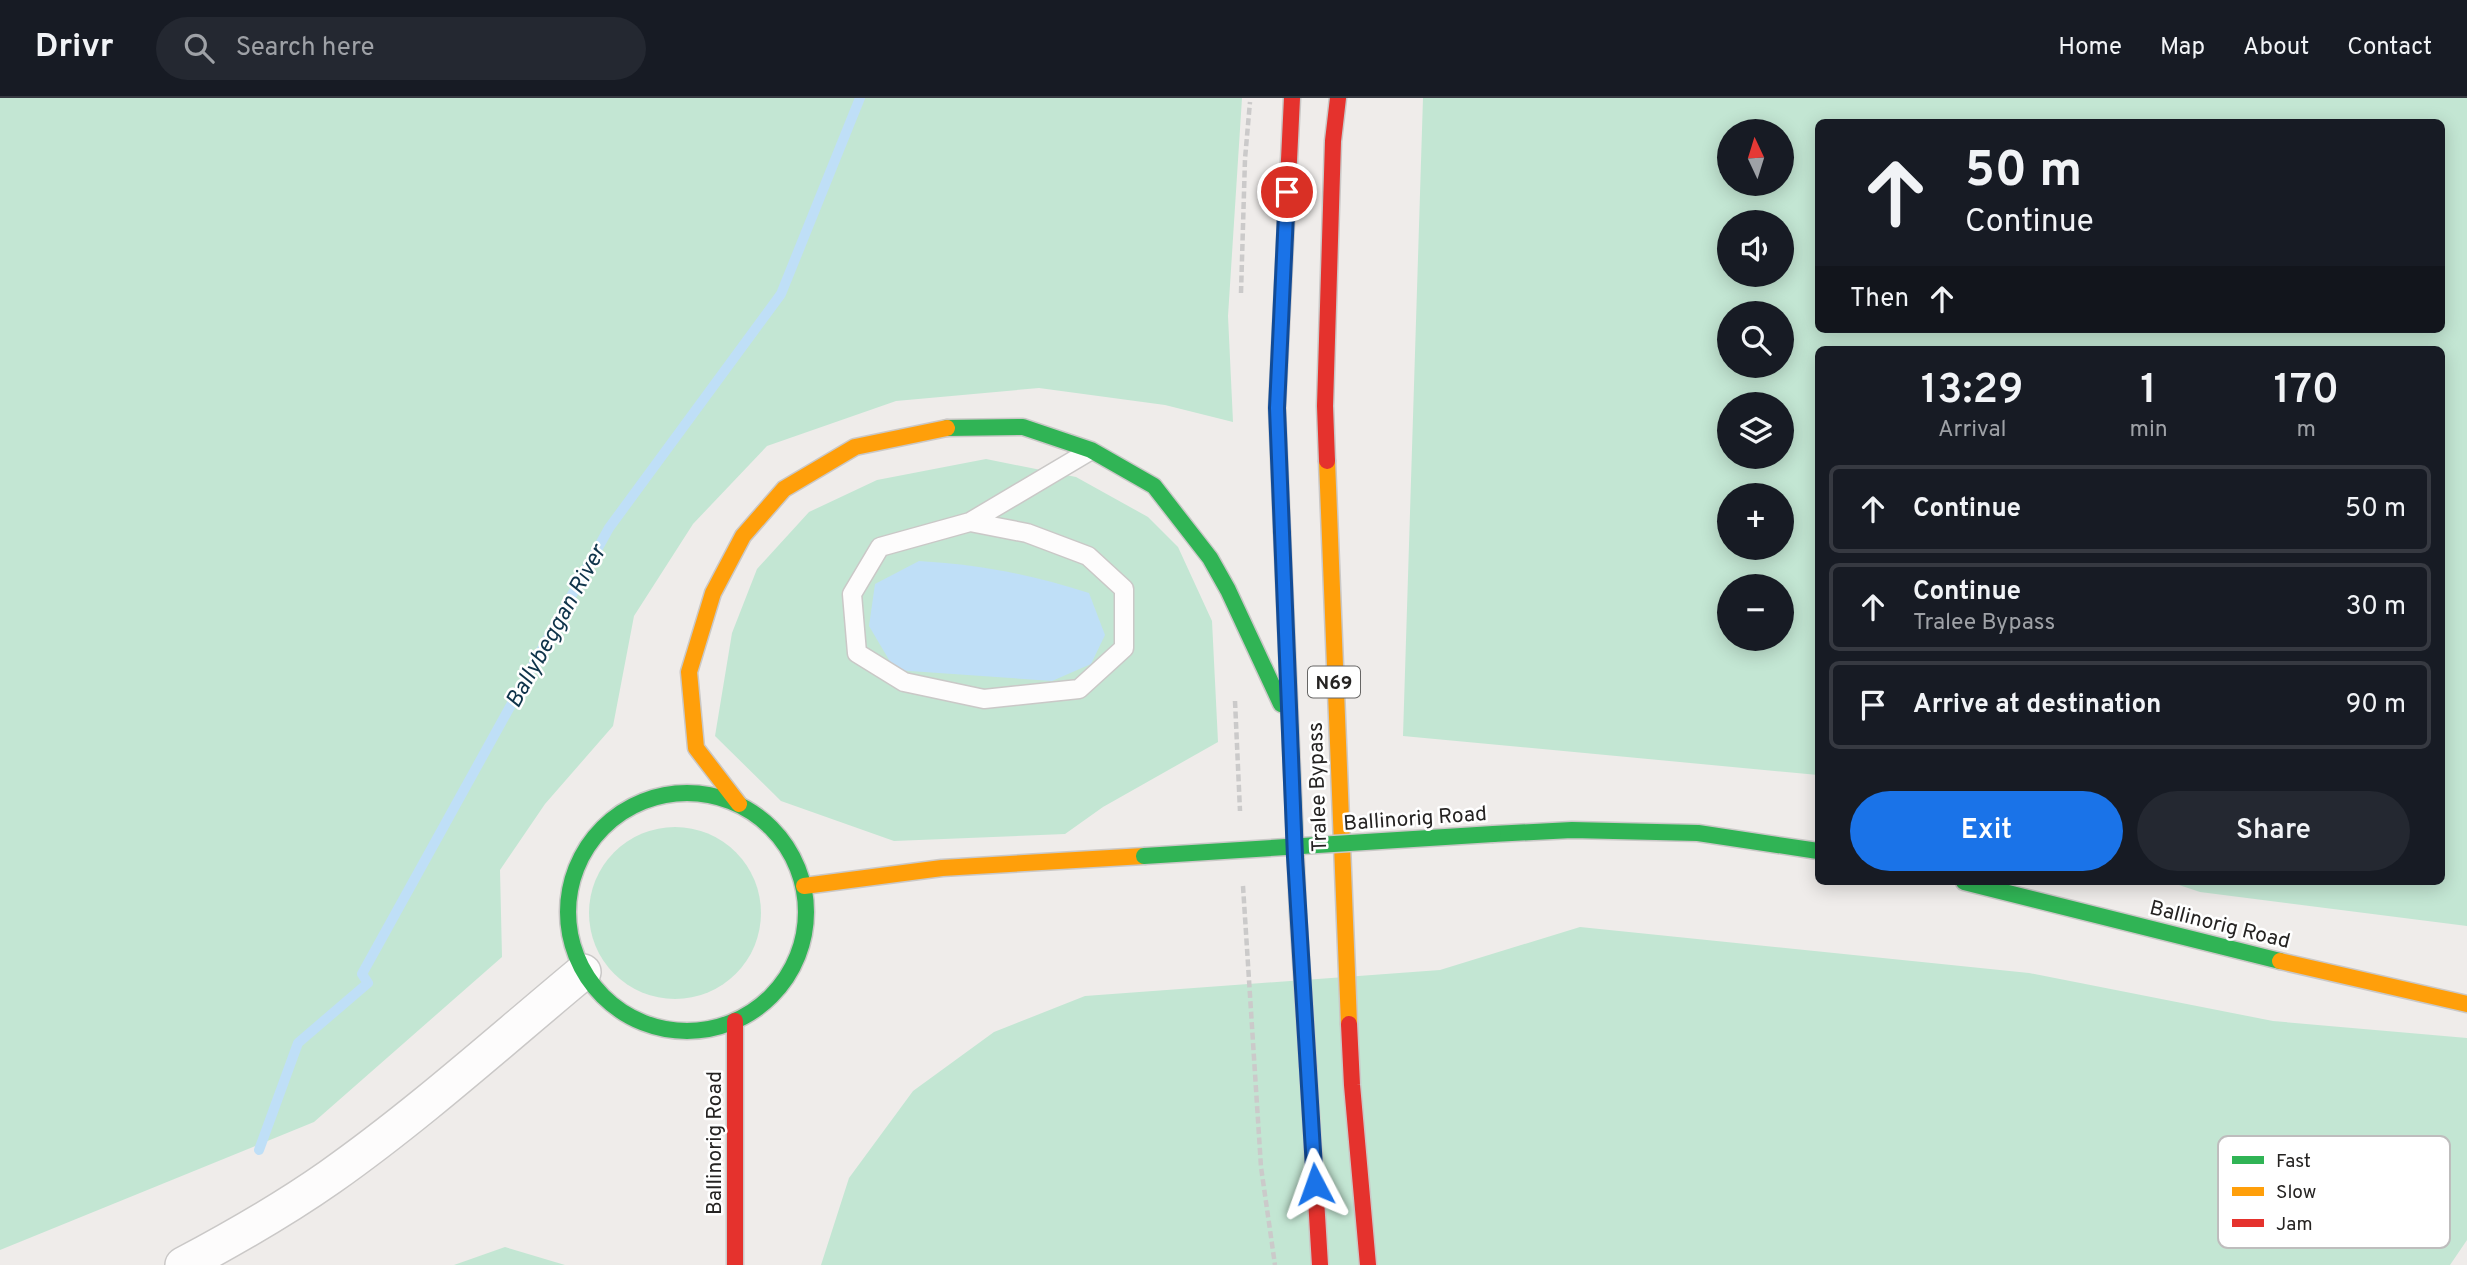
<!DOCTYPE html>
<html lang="en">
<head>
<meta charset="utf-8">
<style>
	:root { --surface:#171b24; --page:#242831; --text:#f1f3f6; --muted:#9ea1a6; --line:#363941; --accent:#1a73e8 }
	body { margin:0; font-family:Overpass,sans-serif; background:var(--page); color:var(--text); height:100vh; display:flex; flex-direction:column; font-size:26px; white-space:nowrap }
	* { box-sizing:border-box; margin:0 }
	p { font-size:23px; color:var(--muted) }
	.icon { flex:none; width:38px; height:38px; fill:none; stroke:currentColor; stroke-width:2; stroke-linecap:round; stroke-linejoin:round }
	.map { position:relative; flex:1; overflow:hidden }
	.sheet { position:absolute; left:1815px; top:248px; width:630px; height:539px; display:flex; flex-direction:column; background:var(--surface); border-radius:10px; box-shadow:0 4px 18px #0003 }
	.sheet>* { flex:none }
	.top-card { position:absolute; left:1815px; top:21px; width:630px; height:214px; border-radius:10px; box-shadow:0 4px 18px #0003; background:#171b24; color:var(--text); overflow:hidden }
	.needle { width:46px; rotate:356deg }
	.tools { position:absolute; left:1717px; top:21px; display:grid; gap:14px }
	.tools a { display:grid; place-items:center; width:77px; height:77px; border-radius:50%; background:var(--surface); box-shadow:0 4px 18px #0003; font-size:35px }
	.pin { position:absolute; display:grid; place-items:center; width:60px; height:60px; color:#fff; margin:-30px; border:4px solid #fff; border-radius:50%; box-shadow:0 2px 7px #0007 }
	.me { position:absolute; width:77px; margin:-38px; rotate:356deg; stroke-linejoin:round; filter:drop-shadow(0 0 5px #0008) }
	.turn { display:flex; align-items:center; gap:24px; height:147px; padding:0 35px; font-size:32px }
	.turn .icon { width:91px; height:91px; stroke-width:2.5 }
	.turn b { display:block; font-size:49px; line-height:60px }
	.then { display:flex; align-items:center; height:66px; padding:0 35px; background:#0003; gap:14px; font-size:26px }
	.eta { display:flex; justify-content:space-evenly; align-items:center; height:119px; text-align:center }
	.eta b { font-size:42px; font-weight:600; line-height:49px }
	.button { display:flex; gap:14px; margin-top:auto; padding:14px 35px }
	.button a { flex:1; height:80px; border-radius:42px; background:var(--accent); color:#fff; font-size:28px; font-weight:600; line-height:80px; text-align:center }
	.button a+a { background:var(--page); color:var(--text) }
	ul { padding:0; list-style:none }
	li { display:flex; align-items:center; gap:21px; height:88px; margin:0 14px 10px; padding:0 21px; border:4px solid var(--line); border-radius:10px }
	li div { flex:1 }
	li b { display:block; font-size:26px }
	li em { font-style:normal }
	header { display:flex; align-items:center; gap:42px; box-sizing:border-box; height:98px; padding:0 35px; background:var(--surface); border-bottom:2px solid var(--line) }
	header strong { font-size:33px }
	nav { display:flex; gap:38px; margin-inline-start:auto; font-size:24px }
	.search { width:490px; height:63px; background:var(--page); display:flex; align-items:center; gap:18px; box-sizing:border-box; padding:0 24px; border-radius:38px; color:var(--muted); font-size:26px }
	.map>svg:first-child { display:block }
	.green { fill:#c3e6d3; fill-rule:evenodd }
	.water { fill:#bfdff7 }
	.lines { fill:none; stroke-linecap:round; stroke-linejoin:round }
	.stream { stroke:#bfdff7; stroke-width:10 }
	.lane-casing { stroke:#cac8c7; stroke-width:21 }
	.street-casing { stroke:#cac8c7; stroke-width:38 }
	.fast-casing { stroke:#cac8c7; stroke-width:19 }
	.slow-casing { stroke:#cac8c7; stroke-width:19 }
	.jam-casing { stroke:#cac8c7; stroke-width:19 }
	.path { stroke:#cbcaca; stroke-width:4.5; stroke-dasharray:7 3.5; stroke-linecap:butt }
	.lane { stroke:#fdfcfc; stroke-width:18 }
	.street { stroke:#fdfcfc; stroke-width:35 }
	.fast { stroke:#30b455; stroke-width:16 }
	.slow { stroke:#ff9f0a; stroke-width:16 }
	.jam { stroke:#e5322d; stroke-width:16 }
	.fast-bridge-casing { stroke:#cac8c7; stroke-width:19; stroke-linecap:butt }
	.fast-bridge { stroke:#30b455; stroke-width:16 }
	.route-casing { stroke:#114b97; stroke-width:18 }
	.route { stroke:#1a73e8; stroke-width:12 }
	.labels { text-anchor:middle; stroke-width:5; stroke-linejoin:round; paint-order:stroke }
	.shield { fill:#fff; stroke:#666564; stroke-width:2 }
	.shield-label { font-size:19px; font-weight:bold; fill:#252322 }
	.street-label { font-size:21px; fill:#252322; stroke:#fff }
	.water-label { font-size:23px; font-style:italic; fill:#0e334a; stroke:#fff }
	.key { fill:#fff; stroke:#bebdbd; stroke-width:2 }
	.key-label { font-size:19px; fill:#252322 }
</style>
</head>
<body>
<header>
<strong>Drivr</strong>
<div class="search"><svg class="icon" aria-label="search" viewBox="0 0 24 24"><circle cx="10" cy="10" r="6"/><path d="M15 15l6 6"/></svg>Search here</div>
<nav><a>Home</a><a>Map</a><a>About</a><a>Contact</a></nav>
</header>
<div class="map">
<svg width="2467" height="1167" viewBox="0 0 2467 1167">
	<rect width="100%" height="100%" fill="#efecea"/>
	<g class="green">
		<path d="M 0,0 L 1242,0 L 1228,218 L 1233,324 L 1165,307 L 1039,290 L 896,303 L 767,348 L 693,426 L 634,518 L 613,628 L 545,706 L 500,772 L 502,859 L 314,1024 L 0,1152 Z"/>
		<path d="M 1423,0 L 2467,0 L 2467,828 L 2200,794 L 2170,784 L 2441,784 L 2441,252 L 1818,252 L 1818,677 L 1403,638 ZM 1818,24 L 2441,24 L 2441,231 L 1818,231 ZM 1782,33 L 1782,86 L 1729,86 L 1729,33 ZM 1782,124 L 1782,177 L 1729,177 L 1729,124 ZM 1782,215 L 1782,268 L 1729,268 L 1729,215 ZM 1782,306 L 1782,359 L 1729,359 L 1729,306 ZM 1782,397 L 1782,450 L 1729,450 L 1729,397 ZM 1729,488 L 1782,488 L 1782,541 L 1729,541 Z"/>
		<path d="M 986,361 L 1076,379 L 1148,419 L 1178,449 L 1212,523 L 1218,644 L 1103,709 L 1065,736 L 894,743 L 781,703 L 715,638 L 732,535 L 757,471 L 809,414 L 877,382 Z"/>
		<circle cx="675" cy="815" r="86"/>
		<path d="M 1580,829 L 2029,875 L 2273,923 L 2467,940 L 2467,1142 L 2450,1167 L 821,1167 L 849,1080 L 913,993 L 994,934 L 1085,898 L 1440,872 Z"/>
		<path d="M 505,1149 L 565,1167 L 454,1167 Z"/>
	</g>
	<path class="water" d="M 919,463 C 981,467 1030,476 1089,495 L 1105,537 L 1091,566 L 1052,583 L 895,572 L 869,528 L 875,486 Z"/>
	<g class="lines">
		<path class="stream" d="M 259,1052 L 298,945 L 368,885 L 362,876 L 609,430 L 781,196 L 860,0"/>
		<defs>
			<path id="lane" d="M 970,424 L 1027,435 L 1088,458 L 1124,491 L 1124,550 L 1079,591 L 984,601 L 904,584 L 857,555 L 852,496 L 880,449 L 970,424 L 1088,354"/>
			<path id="street" d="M 183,1167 C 234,1140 283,1112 330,1079 C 418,1017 500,943 583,874"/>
			<g id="fast">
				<path d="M 947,330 L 1023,329 L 1091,352 L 1154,388 L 1210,460 L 1228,492 L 1281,606"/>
				<path d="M 1282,434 L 1298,815 L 1308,968"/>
				<circle cx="687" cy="814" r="119"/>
				<path d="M 1493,736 L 1572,732 L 1698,735 L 1818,753"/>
				<path d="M 1964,784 L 2280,863"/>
			</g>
			<g id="slow">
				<path d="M 1327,363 L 1349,926"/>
				<path d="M 739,706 L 696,650 L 689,574 L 713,495 L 743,438 L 784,391 L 855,349 L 947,330"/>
				<path d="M 804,788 L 942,770 L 1144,758"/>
				<path d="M 2280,863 L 2467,906"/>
			</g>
			<g id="jam">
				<path d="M 1327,363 L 1325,308 L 1333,43 L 1338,0"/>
				<path d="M 1282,434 L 1277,310 L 1292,0"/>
				<path d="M 735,923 L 735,1167"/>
				<path d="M 1349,926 L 1352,987 L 1368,1167"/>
				<path d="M 1308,968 L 1320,1167"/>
			</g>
		</defs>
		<use href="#lane" class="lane-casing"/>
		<use href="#street" class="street-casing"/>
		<use href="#fast" class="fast-casing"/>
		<use href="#slow" class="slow-casing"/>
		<use href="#jam" class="jam-casing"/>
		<g class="path">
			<path d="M 1241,195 L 1245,61 L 1250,4"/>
			<path d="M 1235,603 L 1240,713"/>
			<path d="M 1243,788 L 1261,1069 L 1275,1167"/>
		</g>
		<use href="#lane" class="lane"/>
		<use href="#street" class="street"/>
		<use href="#fast" class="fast"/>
		<use href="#slow" class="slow"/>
		<use href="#jam" class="jam"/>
		<defs>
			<path id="fast-bridge" d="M 1144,758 L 1493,736"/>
		</defs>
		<use href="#fast-bridge" class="fast-bridge-casing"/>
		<use href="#fast-bridge" class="fast-bridge"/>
	</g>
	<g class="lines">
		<defs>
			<path id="route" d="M 1287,94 L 1277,310 L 1295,759 L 1315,1086"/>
		</defs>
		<use href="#route" class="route-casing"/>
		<use href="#route" class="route"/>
	</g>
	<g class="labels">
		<rect class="shield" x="1308" y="568.5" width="52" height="31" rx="5"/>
		<g class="shield-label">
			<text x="1334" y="591">N69</text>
		</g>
		<g class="street-label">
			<text transform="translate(1317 689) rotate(-92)" y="7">Tralee Bypass</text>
			<text transform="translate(1415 720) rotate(-4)" y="7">Ballinorig Road</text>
			<text transform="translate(2220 826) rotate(14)" y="7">Ballinorig Road</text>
			<text transform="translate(714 1045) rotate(-90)" y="7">Ballinorig Road</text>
		</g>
		<g class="water-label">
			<text transform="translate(555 528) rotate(-61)" y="8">Ballybeggan River</text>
		</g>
	</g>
	<rect x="2218" y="1038" width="232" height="112" rx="10" class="key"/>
	<rect x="2232" y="1058" width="32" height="8" fill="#30b455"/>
	<rect x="2232" y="1089" width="32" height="9" fill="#ff9f0a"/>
	<rect x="2232" y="1121" width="32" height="8" fill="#e5322d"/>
	<g class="key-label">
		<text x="2276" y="1069">Fast</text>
		<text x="2276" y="1100">Slow</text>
		<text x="2276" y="1132">Jam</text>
	</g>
</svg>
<div class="tools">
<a><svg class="needle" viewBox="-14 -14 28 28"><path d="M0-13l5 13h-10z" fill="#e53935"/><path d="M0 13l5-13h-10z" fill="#9ea1a6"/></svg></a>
<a><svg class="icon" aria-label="sound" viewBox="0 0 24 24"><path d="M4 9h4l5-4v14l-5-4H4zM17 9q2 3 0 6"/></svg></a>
<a><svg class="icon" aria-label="search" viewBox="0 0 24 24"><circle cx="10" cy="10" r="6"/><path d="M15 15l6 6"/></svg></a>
<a><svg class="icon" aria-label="layers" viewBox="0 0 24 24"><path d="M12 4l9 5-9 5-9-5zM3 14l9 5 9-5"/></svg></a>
<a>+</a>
<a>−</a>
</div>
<div class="pin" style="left:1287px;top:94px;background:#d93025"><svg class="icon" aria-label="arrive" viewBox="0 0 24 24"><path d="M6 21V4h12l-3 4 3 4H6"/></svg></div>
<svg class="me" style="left:1315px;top:1086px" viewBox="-20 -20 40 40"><path d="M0-17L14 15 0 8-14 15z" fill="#1a73e8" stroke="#fff" stroke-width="4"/></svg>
<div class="top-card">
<div class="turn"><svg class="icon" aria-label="ahead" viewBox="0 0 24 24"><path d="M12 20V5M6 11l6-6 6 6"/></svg><div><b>50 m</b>Continue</div></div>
<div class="then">Then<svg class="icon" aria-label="ahead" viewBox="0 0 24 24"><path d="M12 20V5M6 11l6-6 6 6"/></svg></div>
</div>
<section class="sheet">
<div class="eta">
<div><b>13:29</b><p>Arrival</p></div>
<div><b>1</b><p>min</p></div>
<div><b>170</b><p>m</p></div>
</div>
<ul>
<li><svg class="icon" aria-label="ahead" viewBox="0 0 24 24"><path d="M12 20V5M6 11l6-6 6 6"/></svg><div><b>Continue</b></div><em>50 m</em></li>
<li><svg class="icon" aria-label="ahead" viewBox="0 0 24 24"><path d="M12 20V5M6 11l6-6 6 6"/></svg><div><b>Continue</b><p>Tralee Bypass</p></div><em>30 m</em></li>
<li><svg class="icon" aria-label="arrive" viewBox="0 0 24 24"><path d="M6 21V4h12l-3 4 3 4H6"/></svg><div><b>Arrive at destination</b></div><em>90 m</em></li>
</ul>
<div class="button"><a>Exit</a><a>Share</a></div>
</section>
</div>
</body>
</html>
